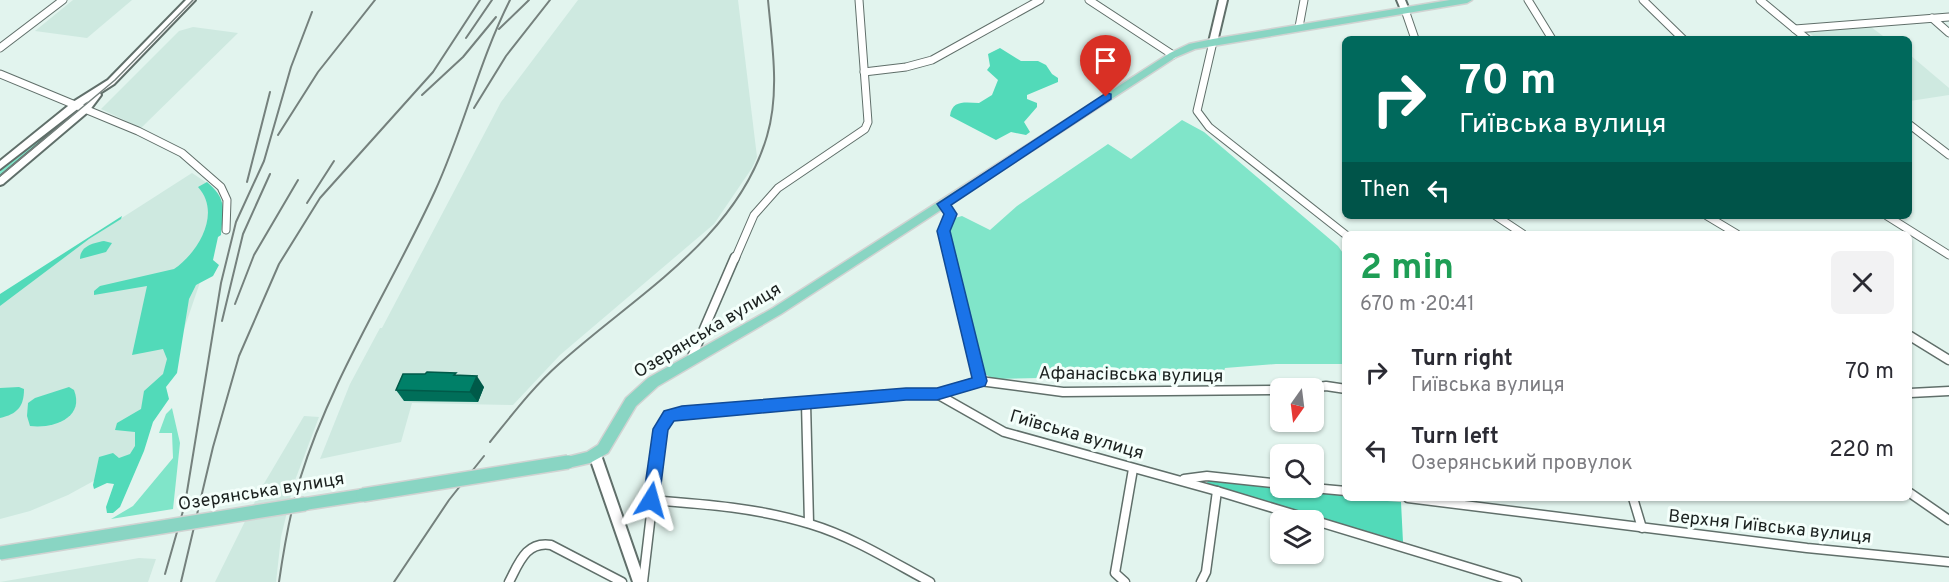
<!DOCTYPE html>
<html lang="en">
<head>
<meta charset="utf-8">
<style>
	:root { --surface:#fff; --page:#f2f2f3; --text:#2b2b33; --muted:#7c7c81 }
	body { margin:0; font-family:Overpass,sans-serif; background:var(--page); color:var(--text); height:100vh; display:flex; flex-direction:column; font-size:22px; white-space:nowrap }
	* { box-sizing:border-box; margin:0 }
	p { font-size:20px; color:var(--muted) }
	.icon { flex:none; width:33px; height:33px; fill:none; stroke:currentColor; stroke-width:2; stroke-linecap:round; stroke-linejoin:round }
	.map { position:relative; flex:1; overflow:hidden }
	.details { position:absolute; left:1342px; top:231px; width:570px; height:270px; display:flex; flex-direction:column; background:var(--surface); border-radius:9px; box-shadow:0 2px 4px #0004 }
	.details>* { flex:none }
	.guide { position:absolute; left:1342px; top:36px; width:570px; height:183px; border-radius:9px; box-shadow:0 2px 4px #0004; background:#00695c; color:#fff; overflow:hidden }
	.needle { width:39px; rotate:194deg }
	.controls { position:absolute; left:1270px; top:378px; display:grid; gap:12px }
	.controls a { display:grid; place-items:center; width:54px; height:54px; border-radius:9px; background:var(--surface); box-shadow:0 2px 4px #0004; font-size:30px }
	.pin { position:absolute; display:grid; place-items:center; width:51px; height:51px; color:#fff; margin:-62px -26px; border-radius:50% 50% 50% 0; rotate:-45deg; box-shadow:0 0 6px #0007 }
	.pin .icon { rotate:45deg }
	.me { position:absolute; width:66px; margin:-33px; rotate:8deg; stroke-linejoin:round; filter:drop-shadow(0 0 4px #0008) }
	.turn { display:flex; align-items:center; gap:21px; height:126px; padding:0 18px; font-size:27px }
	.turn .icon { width:78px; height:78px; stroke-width:2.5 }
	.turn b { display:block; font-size:42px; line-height:51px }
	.then { display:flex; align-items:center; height:57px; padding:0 18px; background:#0003; gap:12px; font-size:22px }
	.round { display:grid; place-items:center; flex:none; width:63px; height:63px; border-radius:9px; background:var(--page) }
	.headline { display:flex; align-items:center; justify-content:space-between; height:102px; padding:0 18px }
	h1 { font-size:36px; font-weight:700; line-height:45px; color:#1e9e55 }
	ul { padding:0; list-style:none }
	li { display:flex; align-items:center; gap:18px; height:78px; padding:0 18px }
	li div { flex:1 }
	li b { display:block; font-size:22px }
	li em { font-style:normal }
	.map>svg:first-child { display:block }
	.built { fill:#cee9e0 }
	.green { fill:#80e5c9 }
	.forest { fill:#52dab9 }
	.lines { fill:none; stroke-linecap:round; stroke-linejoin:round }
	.street-far1-casing { stroke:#606f6a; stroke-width:9 }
	.street-casing { stroke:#606f6a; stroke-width:11 }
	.secondary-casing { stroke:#606f6a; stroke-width:4 }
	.primary-casing { stroke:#d1d3d2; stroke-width:3 }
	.street-far1 { stroke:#fff; stroke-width:7 }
	.street { stroke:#fff; stroke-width:8 }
	.secondary { fill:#fff; fill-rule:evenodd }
	.primary { fill:#89d5c3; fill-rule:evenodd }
	.tram { stroke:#75817d; stroke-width:1.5 }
	.rail { stroke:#75817d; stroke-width:2 }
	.primary-bridge-casing { stroke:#d1d3d2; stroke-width:16; stroke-linecap:butt }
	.primary-bridge { stroke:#89d5c3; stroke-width:13 }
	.wall { fill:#006e59 }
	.shaded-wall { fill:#005a49 }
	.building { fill:#008068; stroke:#005a49; stroke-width:1.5 }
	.route { fill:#1a73e8; stroke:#114b97; stroke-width:1.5 }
	.labels { text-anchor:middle; stroke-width:6; stroke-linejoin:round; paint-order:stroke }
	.street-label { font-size:18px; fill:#1b211f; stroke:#f4fffb }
</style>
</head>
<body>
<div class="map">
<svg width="1949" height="582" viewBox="0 0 1949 582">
	<rect width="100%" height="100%" fill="#e2f4ee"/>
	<g class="built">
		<path d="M 73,0 L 132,0 L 87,38 L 35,31 Z"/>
		<path d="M 578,0 L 738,0 L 757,157 L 752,168 L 714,224 L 560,355 L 513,405 L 412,403 L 401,442 L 320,459 L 350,384 L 380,328 L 382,328 L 501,102 Z"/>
		<path d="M 193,27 L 238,33 L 141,128 L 101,109 L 179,31 Z"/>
		<path d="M 1871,27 L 1887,39 L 1817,39 L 1808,32 Z"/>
		<path d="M 1910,55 L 1949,88 L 1949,95 L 1910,101 Z"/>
		<path d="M 192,173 L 207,183 L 223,215 L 141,455 L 68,495 L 30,511 L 0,519 L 0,296 Z"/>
		<path d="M 304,416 L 319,417 L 294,483 L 281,537 L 276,582 L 215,582 L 262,487 Z"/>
		<path d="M 139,558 L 156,559 L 148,582 L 0,582 Z"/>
	</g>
	<g class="green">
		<path d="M 74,109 L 79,111 L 0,178 L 0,170 Z"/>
		<path d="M 1182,120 L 1204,132 L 1338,246 L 1345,256 L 1345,364 L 1276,364 L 1225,368 L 1223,374 L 993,379 L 985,374 L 948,227 L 955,218 L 962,216 L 990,230 L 1017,206 L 1108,144 L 1131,159 Z"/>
		<path d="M 172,408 L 180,443 L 173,509 L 111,519 L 133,506 L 173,458 L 172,433 L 159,433 L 166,414 Z"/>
	</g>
	<g class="forest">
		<path d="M 1000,48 L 1021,61 L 1038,61 L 1046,65 L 1052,74 L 1058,78 L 1058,82 L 1027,95 L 1027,99 L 1037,103 L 1037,107 L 1024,122 L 1030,132 L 1026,135 L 1011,132 L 996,140 L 950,116 C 952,99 967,103 979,103 L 992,95 L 998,80 L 987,70 L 990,66 L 988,54 Z"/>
		<path d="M 207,182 C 228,200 223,209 221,235 L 218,237 L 213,260 L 219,265 L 213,276 L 196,285 L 189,299 L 177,373 L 166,387 L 169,399 L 153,422 L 144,451 L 120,507 L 113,513 L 107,513 L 106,507 L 114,484 L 107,483 L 94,489 L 93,485 L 99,457 L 113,453 L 119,458 L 130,454 L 135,446 L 135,432 L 115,430 L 117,423 L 141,409 L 144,391 L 163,374 L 167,359 L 163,349 L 132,355 L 147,286 L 94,295 L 94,291 L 100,286 L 174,269 C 198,253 222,213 198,187 Z"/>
		<path d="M 122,216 L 121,219 L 89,239 L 0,306 L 0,294 Z"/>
		<path d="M 104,241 L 112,243 L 106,252 L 80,259 C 80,246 93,243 104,241 Z"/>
		<path d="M 19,387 L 24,389 C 24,407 17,414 0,418 L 0,388 Z"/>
		<path d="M 69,387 L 74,390 C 85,418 53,429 30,426 L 27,416 L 28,403 L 35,398 Z"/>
		<path d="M 1209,480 L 1345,495 L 1346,498 L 1401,502 L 1403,542 L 1206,484 Z"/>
	</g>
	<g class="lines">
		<defs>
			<g id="street-far1">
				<path d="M 1089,0 L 1173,55"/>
				<path d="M 1528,0 L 1552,39"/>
				<path d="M 1643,0 L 1683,39"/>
				<path d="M 1760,0 L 1807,39"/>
				<path d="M 1405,10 L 1415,39"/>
				<path d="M 1932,18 L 1949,33"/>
				<path d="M 1299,27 L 1304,0"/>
				<path d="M 1795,29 L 1949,17"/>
				<path d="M 1213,42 L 1197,111 L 1209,127 L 1346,235"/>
				<path d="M 0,48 L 63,0"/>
				<path d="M 864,72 L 906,67 L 932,60 L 1040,0"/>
				<path d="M 0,74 L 138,131 L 182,153 L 221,187 L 227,200 L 226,230"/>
				<path d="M 1910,125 L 1949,155"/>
				<path d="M 944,204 L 950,214 L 944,230 L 951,259"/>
				<path d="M 1496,216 L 1523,234"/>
				<path d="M 1707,216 L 1737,234"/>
				<path d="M 1887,216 L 1949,255"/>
				<path d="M 735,259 L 754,215 L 778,188 L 865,129 L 868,122 L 859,0"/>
			</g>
			<g id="street">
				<path d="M 951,257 L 980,381"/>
				<path d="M 1910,336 L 1949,360"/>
				<path d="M 691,359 L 735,257"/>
				<path d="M 1311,388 L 1326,386 L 1346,389"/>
				<path d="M 1910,393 L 1949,391"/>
				<path d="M 937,394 L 980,381 L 1063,392 L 1281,390"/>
				<path d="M 806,403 L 809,523"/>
				<path d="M 1184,479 L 1207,476 L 1281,484"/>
				<path d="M 1313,488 L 1346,491"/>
				<path d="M 1910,493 L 1949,520"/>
				<path d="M 1408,498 L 1807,548 L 1949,562"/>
				<path d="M 1633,498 L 1642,528"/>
				<path d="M 651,500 C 704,504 759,508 810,524 C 853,537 891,561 930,582"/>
				<path d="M 509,582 C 519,563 526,541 551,545 L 622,582"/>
				<path d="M 643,582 L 661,429 L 669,416 L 682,412 L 906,394 L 937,394 L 1004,432 L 1217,491 L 1517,582"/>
				<path d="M 1125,582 L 1115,573 L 1133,469"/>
				<path d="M 1201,582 L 1206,572 L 1217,491"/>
			</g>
			<g id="secondary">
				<path d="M 186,0 L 195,0 L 114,84 L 100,93 L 101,95 L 89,111 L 3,184 L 0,185 L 0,177 L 83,107 L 88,101 L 0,169 L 0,161 L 73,102 L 108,80 Z"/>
				<path d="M 1219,0 L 1227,0 L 1217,42 L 1213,45 L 1209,42 Z"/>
				<path d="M 1397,0 L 1405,0 L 1409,10 L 1408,12 L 1402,12 Z"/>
				<path d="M 595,450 L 599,451 L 601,455 L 645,582 L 633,582 L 589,455 L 591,451 Z"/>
			</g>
			<g id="primary">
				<path d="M 1450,0 L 1472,0 L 1467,3 L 1195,49 L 1176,57 L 781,314 L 658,386 L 636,406 L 608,453 L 590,463 L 568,468 L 563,466 L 561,462 L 563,458 L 587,452 L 598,445 L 626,398 L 648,378 L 773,308 L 1170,53 L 1189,44 L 1213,39 Z"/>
				<path d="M 363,489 L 368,491 L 370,495 L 368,499 L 363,501 L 305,510 L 300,508 L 298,504 L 300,500 L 305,498 Z"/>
			</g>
		</defs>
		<use href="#street-far1" class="street-far1-casing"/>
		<use href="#street" class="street-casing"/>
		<use href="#secondary" class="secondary-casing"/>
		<use href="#primary" class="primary-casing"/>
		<use href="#street-far1" class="street-far1"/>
		<use href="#street" class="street"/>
		<use href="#secondary" class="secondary"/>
		<use href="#primary" class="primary"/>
		<path class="tram" d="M 0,176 L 115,80 L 193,0"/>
		<g class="rail">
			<path d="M 499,29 L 529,0"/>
			<path d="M 466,38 L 492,0"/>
			<path d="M 422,95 L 463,57 L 496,17"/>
			<path d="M 474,108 L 506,56 L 550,0"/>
			<path d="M 278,135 L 318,72 L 375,0"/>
			<path d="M 247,182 L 270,92"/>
			<path d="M 307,203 L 334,161"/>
			<path d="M 235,304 L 254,255 L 298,180"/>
			<path d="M 222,321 L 243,234 L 270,174"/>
			<path d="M 490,442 C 512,415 533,387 559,364 C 634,296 737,239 767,136 C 780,92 772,44 768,0"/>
			<path d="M 165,574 L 185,504 L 221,283 L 236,222 L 264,161 L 291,67 L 312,12"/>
			<path d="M 181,582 L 213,447 L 239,356 L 279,264 L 320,198 L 433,72 L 480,0"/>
			<path d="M 279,582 C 284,547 290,513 300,479 C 331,378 391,287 435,191 C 464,128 479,61 510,0"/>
			<path d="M 394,582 L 449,500 L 484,456"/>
		</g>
		<defs>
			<g id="primary-bridge">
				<path d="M 363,495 L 568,462"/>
				<path d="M 0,553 L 305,504"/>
			</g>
		</defs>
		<use href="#primary-bridge" class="primary-bridge-casing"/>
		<use href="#primary-bridge" class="primary-bridge"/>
	</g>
	<path class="wall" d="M 425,374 L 457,375 L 484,387 L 478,402 L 404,401 L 396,390 Z"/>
	<path class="shaded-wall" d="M 477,376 L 484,387 L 478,402 L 470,392 Z"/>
	<path class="building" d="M 427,372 L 456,373 L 454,375 L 477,376 L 470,392 L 396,390 L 403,374 L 425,374 Z"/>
	<path class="route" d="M 1106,93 L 1111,94 L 1111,99 L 951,205 L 957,214 L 950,231 L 987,381 L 985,386 L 937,400 L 906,400 L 674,421 L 668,430 L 659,500 L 657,505 L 651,507 L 646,505 L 643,500 L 653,429 L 664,411 L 682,406 L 906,388 L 937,388 L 972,378 L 937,231 L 944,214 L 937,204 Z"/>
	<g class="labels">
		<g class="street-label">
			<text transform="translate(707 330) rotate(-31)" y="6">Озерянська вулиця</text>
			<text transform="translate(1131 374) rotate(1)" y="6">Афанасівська вулиця</text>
			<text transform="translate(1077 434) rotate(16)" y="6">Гиївська вулиця</text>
			<text transform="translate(261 491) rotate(-9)" y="6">Озерянська вулиця</text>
			<text transform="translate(1770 526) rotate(6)" y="6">Верхня Гиївська вулиця</text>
		</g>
	</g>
</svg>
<div class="controls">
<a><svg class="needle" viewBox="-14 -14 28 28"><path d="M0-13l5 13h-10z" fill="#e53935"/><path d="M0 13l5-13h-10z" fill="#7c7c81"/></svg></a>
<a><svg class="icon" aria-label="search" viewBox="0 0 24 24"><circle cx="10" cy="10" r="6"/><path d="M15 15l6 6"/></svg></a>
<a><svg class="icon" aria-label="layers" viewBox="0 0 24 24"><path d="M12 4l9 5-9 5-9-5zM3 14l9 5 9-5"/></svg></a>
</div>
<div class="pin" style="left:1106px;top:97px;background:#d93025"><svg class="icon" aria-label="arrive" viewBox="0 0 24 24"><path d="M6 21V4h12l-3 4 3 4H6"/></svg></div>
<svg class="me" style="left:651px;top:500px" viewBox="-20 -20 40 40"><path d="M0-17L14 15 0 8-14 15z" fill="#1a73e8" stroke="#fff" stroke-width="4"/></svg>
<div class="guide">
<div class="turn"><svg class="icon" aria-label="right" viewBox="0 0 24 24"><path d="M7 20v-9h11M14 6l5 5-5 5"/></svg><div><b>70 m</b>Гиївська вулиця</div></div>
<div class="then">Then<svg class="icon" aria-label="left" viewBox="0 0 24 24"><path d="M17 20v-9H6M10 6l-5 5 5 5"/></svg></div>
</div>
<section class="details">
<div class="headline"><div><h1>2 min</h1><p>670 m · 20:41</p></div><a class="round"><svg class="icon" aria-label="close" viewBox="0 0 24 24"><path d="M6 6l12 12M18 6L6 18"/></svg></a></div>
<ul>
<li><svg class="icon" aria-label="right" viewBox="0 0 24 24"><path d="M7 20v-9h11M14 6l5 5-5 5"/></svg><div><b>Turn right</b><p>Гиївська вулиця</p></div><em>70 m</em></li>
<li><svg class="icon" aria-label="left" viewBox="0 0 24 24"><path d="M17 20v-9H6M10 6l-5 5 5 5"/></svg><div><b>Turn left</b><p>Озерянський провулок</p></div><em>220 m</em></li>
</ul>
</section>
</div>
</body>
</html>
